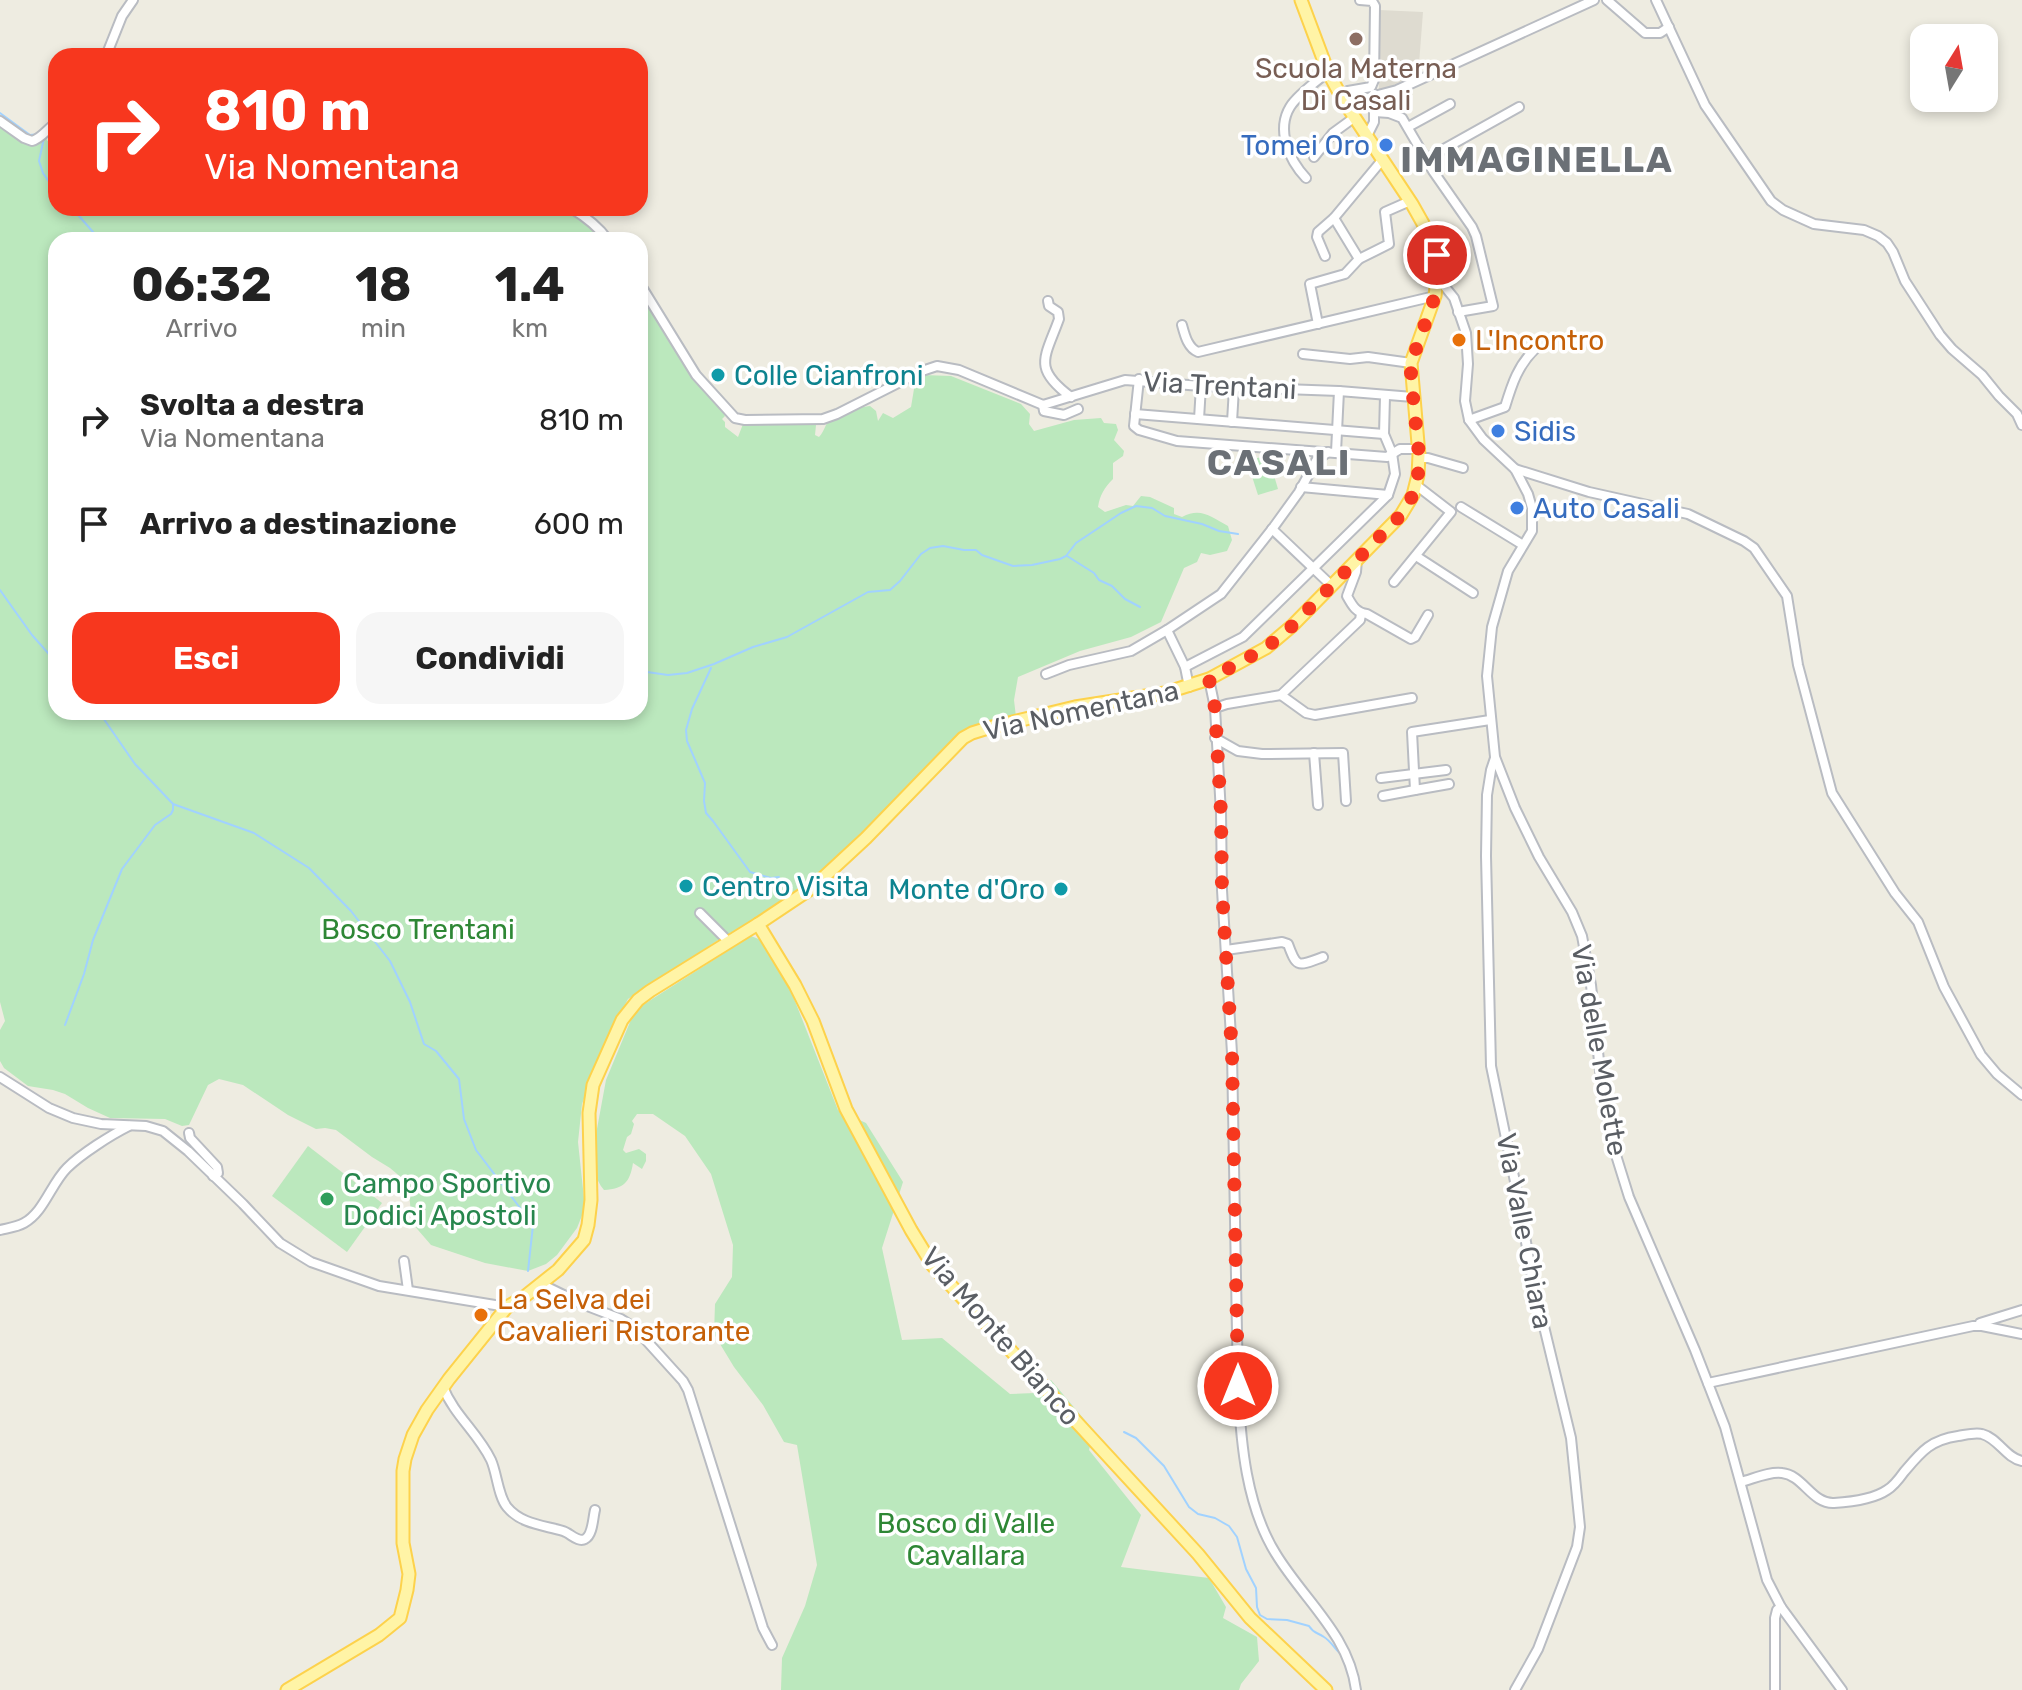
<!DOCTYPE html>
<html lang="it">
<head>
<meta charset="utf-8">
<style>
	:root { --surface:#fff; --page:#f6f6f6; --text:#222; --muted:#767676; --accent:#f7371e }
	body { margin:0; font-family:Rubik,sans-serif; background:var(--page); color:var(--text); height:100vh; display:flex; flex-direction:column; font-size:30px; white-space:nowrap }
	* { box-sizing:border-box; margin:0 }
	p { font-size:26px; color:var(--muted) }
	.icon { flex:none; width:44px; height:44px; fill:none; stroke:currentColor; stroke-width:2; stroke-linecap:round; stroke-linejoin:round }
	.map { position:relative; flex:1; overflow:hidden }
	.sheet { position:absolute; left:48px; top:232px; width:600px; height:488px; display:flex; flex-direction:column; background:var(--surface); border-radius:24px; box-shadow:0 4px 12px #0003 }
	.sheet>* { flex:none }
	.top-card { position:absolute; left:48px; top:48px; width:600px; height:168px; border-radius:24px; box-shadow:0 4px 12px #0003; background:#f7371e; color:#fff; overflow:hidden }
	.needle { width:52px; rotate:11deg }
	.tools { position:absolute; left:1910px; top:24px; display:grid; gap:16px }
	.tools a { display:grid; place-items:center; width:88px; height:88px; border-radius:16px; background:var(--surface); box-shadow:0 4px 12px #0003; font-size:40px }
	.pin { position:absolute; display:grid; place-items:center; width:68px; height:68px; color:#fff; margin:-34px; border:4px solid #fff; border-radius:50%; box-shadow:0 2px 8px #0007 }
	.me { position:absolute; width:88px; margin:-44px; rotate:0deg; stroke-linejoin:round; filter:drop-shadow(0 0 6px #0008) }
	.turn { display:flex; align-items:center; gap:28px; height:168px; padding:0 24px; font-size:36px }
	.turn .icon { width:104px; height:104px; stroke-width:2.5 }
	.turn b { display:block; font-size:56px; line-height:68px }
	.eta { display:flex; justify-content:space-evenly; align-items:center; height:136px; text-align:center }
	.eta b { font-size:48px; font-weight:700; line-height:56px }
	.action { display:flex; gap:16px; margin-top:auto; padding:16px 24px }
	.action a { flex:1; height:92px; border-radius:24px; background:var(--accent); color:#fff; font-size:32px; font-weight:700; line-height:92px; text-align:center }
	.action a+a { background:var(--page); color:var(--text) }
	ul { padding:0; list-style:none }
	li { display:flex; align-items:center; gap:24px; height:104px; padding:0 24px }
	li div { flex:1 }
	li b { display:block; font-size:30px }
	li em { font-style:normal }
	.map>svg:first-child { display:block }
	.education { fill:#dedbd0 }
	.green { fill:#bbe8bd }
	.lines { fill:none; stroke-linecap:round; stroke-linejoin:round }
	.stream { stroke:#a1d2ff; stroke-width:2 }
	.minor-casing { stroke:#b9bcc2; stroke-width:12 }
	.major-casing { stroke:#fdd24c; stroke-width:15 }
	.minor { stroke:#fff; stroke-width:8 }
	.major { stroke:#fff4a6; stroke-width:11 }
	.route { stroke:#f7371e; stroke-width:14; stroke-dasharray:0 25.2 }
	.education-dot { fill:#8d6e63; stroke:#fff; stroke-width:3 }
	.shop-dot { fill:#3f7fe0; stroke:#fff; stroke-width:3 }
	.food-dot { fill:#e8710a; stroke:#fff; stroke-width:3 }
	.culture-dot { fill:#0f9aa8; stroke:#fff; stroke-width:3 }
	.leisure-dot { fill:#2e9e5b; stroke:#fff; stroke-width:3 }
	.labels { text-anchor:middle; stroke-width:7; stroke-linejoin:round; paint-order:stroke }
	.education-label { font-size:28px; fill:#785e54; stroke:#fff }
	.shop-label { font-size:28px; fill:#366cbe; stroke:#fff; text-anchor:start }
	.food-label { font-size:28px; fill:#c56008; stroke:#fff; text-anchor:start }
	.culture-label { font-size:28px; fill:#0d838f; stroke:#fff; text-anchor:start }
	.street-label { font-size:28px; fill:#5a5e64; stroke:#fff }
	.park-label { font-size:28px; fill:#2e8735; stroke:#fff }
	.leisure-label { font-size:28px; fill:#27864d; stroke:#fff; text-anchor:start }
	.district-label { font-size:36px; font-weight:bold; letter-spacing:2px; fill:#6b7076; stroke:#fff }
</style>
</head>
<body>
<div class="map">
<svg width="2022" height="1690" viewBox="0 0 2022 1690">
	<rect width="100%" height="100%" fill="#eeece1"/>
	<path class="education" d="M 1379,10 L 1423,12 L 1418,77 L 1394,89 L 1379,91 Z"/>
	<g class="green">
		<path d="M 0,123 L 32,145 L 45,137 L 49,143 L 56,148 L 56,208 L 565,208 L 586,220 L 605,240 L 56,240 L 56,712 L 640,712 L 640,288 L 671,337 L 670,343 L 675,344 L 723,412 L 725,416 L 722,419 L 725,422 L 725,427 L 738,437 L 743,424 L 813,423 L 816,425 L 815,435 L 819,437 C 822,434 824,429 826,425 C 832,416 859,407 870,406 L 876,411 L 878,421 L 883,413 L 893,418 L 911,407 L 914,389 L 912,380 L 923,375 L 951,376 L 1021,404 L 1030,414 L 1029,424 L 1034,431 L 1074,420 L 1101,418 L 1104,423 L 1116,424 L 1118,430 L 1114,440 L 1124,451 L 1123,456 L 1113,463 L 1113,479 C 1104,488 1100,495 1098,507 L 1105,512 L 1126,505 L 1133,506 L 1141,496 L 1150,497 L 1174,508 L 1174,514 L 1182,517 C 1201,507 1211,517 1228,526 L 1232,540 L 1227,551 L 1210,555 L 1201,553 L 1197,562 L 1184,568 L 1161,622 L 1131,637 L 1080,651 L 1018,677 L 1014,700 L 1016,717 L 968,729 L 806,888 L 764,915 L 726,935 L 628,999 L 604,1045 L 582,1104 L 578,1142 L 585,1208 L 577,1228 L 557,1255 L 546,1264 L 528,1271 L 485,1263 L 431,1245 L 412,1223 L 409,1193 L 403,1179 L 390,1168 L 372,1157 L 336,1130 L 325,1128 L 316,1129 L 288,1115 L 243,1085 L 219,1079 L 208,1085 L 189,1125 L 182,1126 L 165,1119 L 110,1118 L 88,1108 L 65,1094 L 53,1090 L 28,1086 L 4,1068 L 0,1061 L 0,1030 L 5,1021 L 0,1002 Z"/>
		<path d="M 1268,455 L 1278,489 L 1258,495 L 1247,461 Z"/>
		<path d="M 751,936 L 761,940 L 791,991 L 838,1110 L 866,1123 L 903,1182 L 882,1248 L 902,1340 L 942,1338 L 1010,1394 L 1035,1393 L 1051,1380 L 1094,1431 L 1089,1450 L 1141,1515 L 1121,1567 L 1209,1578 L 1226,1607 L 1223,1618 L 1257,1637 L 1259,1661 L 1241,1684 L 1239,1690 L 781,1690 L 782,1658 L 805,1606 L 817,1565 L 797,1445 L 784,1442 L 763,1405 L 734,1367 L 714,1334 L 715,1304 L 732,1277 L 733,1245 L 711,1174 L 685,1136 L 653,1114 L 637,1114 L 632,1121 L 634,1124 L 631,1134 L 627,1137 L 623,1150 L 626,1153 L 639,1149 L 646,1154 L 646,1161 L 642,1169 L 633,1163 C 630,1182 624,1189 604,1190 C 594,1178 596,1169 592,1156 L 606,1080 L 635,1010 Z"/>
		<path d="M 308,1146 L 382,1203 L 347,1252 L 272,1196 Z"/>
	</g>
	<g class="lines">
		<g class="stream">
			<path d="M 0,113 L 30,135 L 40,134"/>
			<path d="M 44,138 L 39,161 L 43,173 L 56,192"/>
			<path d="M 72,208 L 100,240"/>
			<path d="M 1067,556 L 1094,573 L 1099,580 L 1112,586 L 1125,599 L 1140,607"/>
			<path d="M 0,590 L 32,635 L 56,662"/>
			<path d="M 711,668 L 692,709 L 686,730 L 687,741 L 705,783 L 704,801 L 706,813 L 713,821 L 750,872 L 771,878 L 779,877"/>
			<path d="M 640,671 L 668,675 L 687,673 L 714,664 L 753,647 L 787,637 L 868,592 L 890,590 L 900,581 L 921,554 L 930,548 L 943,546 L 964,550 L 976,550 L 982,555 L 1013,566 L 1032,565 L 1060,559 L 1066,556 L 1076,543 L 1121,513 L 1136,506 L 1152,508 L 1165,516 L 1202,524 L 1219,531 L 1238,534"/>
			<path d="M 173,804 L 254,833 L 309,868 L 351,911 L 390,961 L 410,1002 L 424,1044 L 436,1051 L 459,1079 L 464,1119 L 476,1150 L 533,1225 L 528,1271"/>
			<path d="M 65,1025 L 84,974 L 93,940 L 122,869 L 155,825 L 171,814 L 173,810 L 173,804 L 135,764 L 99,712"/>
			<path d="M 1124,1432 L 1136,1438 L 1164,1466 L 1189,1507 L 1198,1514 L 1215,1518 L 1229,1526 L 1237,1537 L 1246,1569 L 1256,1588 L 1257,1607 L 1260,1615 L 1267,1619 L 1287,1620 L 1309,1626 C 1314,1634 1317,1632 1324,1637 C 1332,1642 1335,1650 1342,1655"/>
			<path d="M 1348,1672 L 1352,1689"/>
		</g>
		<defs>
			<g id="minor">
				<path d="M 1607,0 L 1645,33 L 1660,33 L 1669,27"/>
				<path d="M 1656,0 L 1705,105 L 1771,201 L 1783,210 L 1814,224 L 1864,230 L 1878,236 L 1887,243 L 1893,252 L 1905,281 L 1940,335 L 1952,349 L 1982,375 L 1999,396 L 2017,414 L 2022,425"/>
				<path d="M 106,56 L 122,16 L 133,0"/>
				<path d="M 1341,95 L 1348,91 L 1371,87 L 1374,80 L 1375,6 L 1372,1 L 1360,0"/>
				<path d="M 1374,96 L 1397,90 L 1594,0"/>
				<path d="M 1375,112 L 1389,113 L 1402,118 L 1433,171 L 1472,227 L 1476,236 L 1493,306 L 1458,312"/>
				<path d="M 0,121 L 24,138 L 32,141 C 41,139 48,128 56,123"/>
				<path d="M 1408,127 L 1450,104"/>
				<path d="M 1367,136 L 1374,122 L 1374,94"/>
				<path d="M 1314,157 L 1333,133 L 1355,117"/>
				<path d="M 1426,159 L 1519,107"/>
				<path d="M 1306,178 C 1289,160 1276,130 1290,107 C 1297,95 1318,80 1328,72"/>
				<path d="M 571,208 C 586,217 598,226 608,240"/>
				<path d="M 1325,256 L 1317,237 L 1318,232 L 1334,218 L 1383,159"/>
				<path d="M 1359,259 L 1389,244 L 1385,212 L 1410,201"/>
				<path d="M 1437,277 L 1454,298 L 1466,333 L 1468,364 L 1465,401 L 1469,420 L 1483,439 L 1515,469 L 1528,494 L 1532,508 L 1532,531 L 1508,571 L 1492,627 L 1487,676 L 1495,757 L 1515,808 L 1539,857 L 1572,912 L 1582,936 L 1591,985 L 1603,1099 L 1615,1152 L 1629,1197 L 1695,1350 L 1725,1427 L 1767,1580 L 1781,1607 L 1842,1690"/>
				<path d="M 640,284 L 696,375 L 735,418 L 745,420 L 823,419 L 837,414 L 922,371 L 937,366 L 959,370 L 1043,405 L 1125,380 L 1201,386 L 1339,391 L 1413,397"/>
				<path d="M 1048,301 L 1049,306 L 1058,312 L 1059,319 C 1045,358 1032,368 1071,397"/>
				<path d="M 1318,324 L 1310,284 L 1345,274 L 1359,259 L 1334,218"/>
				<path d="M 1182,325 C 1185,336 1188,348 1198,352 L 1435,296"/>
				<path d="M 1303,354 L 1350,359 L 1368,357 L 1411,363"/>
				<path d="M 1139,379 L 1134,426 L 1139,430 L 1177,441 L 1387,457 L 1400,449 L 1419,449"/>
				<path d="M 1043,405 L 1044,411 L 1064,415 L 1078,409"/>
				<path d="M 1135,414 L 1384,434"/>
				<path d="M 1199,419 L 1201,386"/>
				<path d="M 1469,420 L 1505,407 C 1512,384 1518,365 1536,348"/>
				<path d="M 1232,422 L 1234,388"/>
				<path d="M 1336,452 L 1339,391"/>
				<path d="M 1419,458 L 1428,458 L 1463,468"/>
				<path d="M 1515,469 L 1589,492 L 1688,514 L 1744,541 L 1754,548 L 1787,596 L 1798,665 L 1832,793 L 1895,893 L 1918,922 L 1944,987 L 1981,1055 L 1997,1074 L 2022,1095"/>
				<path d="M 1301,487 L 1388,495"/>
				<path d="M 1461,507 L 1523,545"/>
				<path d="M 1272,529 L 1332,586"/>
				<path d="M 1416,556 L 1473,593"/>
				<path d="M 1357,560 L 1356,572 L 1347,596 C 1352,605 1356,613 1367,614 L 1411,639 L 1415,637 L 1428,615"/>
				<path d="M 1394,582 L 1451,512 L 1416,485"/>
				<path d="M 1167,630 L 1185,667 L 1189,687"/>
				<path d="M 1185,667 L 1243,637 L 1388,495 L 1395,474 L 1392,453 L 1384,434 L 1385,396"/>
				<path d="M 1046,674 L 1069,665 L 1131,651 L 1167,630 L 1221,594 L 1273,528 L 1299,492 L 1316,461 L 1328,452"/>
				<path d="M 1209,679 L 1215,708 L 1221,813 L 1222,890 L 1232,1053 L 1238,1388 C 1241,1443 1246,1506 1276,1554 C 1304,1600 1349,1635 1356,1690"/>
				<path d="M 1281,695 L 1306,713 L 1315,715 L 1412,698"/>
				<path d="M 1215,708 L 1227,704 L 1281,695 L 1360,620 L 1361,614"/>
				<path d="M 1215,738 L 1238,751 L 1262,754 L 1343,753 L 1346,801"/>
				<path d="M 1314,753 L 1318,805"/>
				<path d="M 1495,758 L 1491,770 L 1487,795 L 1486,856 L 1491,1066 L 1519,1201 L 1532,1277 L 1571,1438 L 1580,1527 L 1577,1547 L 1538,1649 L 1515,1690"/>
				<path d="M 1381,778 L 1446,770"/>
				<path d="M 1449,784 L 1415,790 L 1412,732 L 1490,720"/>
				<path d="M 1383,796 L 1415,790"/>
				<path d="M 700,913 L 729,942"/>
				<path d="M 1226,950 L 1282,942 L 1288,944 C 1297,969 1298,966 1323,957"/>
				<path d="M 0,1077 L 49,1108 L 73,1118 L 101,1124 L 146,1126 L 163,1131 L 188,1151 L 243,1204 L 280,1243 L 311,1262 L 379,1286 L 507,1307"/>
				<path d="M 189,1133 L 190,1138 L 217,1167 L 218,1173 L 213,1176"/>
				<path d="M 0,1230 C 8,1228 17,1227 24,1223 C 44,1212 51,1184 67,1168 C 81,1154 111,1135 129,1126"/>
				<path d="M 404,1261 L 408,1290"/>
				<path d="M 541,1284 L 582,1304 L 621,1319 L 635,1328 L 683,1381 L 688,1390 L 763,1628 L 772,1645"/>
				<path d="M 1980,1323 L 2022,1310"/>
				<path d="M 1708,1383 L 1973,1326 L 1982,1326 L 2022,1334"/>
				<path d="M 443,1387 C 454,1415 478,1433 491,1460 C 497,1473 498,1496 507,1507 C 521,1524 543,1525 563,1531 C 570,1533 578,1543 585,1539 C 593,1535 593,1517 595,1510"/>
				<path d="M 1741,1482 C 1753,1479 1770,1471 1782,1473 C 1803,1475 1812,1504 1834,1503 C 1850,1502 1874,1499 1887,1490 C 1894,1486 1899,1479 1904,1472 C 1921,1452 1930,1440 1958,1436 C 1965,1435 1975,1432 1982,1434 C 1998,1438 2006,1458 2022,1461"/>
				<path d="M 1775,1690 L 1775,1618 L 1777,1610 L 1781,1607"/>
			</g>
			<g id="major">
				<path d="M 758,924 L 795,985 L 813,1021 L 846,1109 L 911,1230 L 933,1266 L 1198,1554 L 1250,1618 L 1326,1690"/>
				<path d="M 287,1690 L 379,1635 L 400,1618 L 407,1590 L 409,1574 L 403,1543 L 403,1471 L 405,1459 L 413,1435 L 427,1410 L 449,1379 L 507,1307 L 524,1297 L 558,1270 L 584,1240 L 588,1225 L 591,1200 L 589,1113 L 593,1085 L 622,1020 L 638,1000 L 650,991 L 758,924 L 812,888 L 866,838 L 963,738 L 972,733 L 988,728 L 1075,707 L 1165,693 L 1209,679 L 1266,648 L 1292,626 L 1401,515 L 1413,495 L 1418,475 L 1419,455 L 1411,363 L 1435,296 L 1438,271 L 1437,255 L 1430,236 L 1412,204 L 1343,100 L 1328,72 L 1301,0"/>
			</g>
		</defs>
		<use href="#minor" class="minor-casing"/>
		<use href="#major" class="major-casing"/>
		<use href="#minor" class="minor"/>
		<use href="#major" class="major"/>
	</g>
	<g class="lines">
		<path class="route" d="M 1238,1386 L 1232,1053 L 1222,890 L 1221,813 L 1215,708 L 1209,679 L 1266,648 L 1292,626 L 1401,515 L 1413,495 L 1418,475 L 1419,455 L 1411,377 L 1411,363 L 1435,296 L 1438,271 L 1437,255"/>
	</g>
	<circle class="education-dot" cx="1356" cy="39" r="8"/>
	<g class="shop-dot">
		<circle cx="1386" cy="145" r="8"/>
		<circle cx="1498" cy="431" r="8"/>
		<circle cx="1517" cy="508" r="8"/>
	</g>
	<g class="food-dot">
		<circle cx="1459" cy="340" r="8"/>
		<circle cx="481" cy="1315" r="8"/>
	</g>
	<g class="culture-dot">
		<circle cx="718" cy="375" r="8"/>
		<circle cx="686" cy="886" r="8"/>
		<circle cx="1061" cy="889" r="8"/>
	</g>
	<circle class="leisure-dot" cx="327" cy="1199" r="8"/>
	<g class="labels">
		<g class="education-label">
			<text x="1356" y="78">Scuola Materna<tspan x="1356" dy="32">Di Casali</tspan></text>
		</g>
		<g class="shop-label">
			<text x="1370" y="155" text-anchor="end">Tomei Oro</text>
			<text x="1514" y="441">Sidis</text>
			<text x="1533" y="518">Auto Casali</text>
		</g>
		<g class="food-label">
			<text x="1475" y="350">L'Incontro</text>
			<text x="497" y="1309">La Selva dei<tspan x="497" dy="32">Cavalieri Ristorante</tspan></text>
		</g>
		<g class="culture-label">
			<text x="734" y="385">Colle Cianfroni</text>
			<text x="702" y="896">Centro Visita</text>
			<text x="1045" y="899" text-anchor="end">Monte d'Oro</text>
		</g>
		<g class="street-label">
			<text transform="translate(1220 385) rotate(3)" y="10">Via Trentani</text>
			<text transform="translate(1081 710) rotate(-12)" y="10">Via Nomentana</text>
			<text transform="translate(1600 1050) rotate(80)" y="10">Via delle Molette</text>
			<text transform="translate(1525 1231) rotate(79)" y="10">Via Valle Chiara</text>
			<text transform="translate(1001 1336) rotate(49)" y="10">Via Monte Bianco</text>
		</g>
		<g class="park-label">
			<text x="418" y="939">Bosco Trentani</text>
			<text x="966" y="1533">Bosco di Valle<tspan x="966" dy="32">Cavallara</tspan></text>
		</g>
		<g class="leisure-label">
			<text x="343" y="1193">Campo Sportivo<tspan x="343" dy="32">Dodici Apostoli</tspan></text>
		</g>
		<g class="district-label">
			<text x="1537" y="172">IMMAGINELLA</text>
			<text x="1279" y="475">CASALI</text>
		</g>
	</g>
</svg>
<div class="tools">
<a><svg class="needle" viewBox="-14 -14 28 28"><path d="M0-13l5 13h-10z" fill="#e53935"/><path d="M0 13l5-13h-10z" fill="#767676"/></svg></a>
</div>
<div class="pin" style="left:1437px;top:255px;background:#d93025"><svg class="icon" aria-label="arrive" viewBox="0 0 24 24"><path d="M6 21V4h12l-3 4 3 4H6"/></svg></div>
<svg class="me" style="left:1238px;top:1386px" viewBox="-20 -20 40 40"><circle r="17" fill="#f7371e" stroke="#fff" stroke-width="3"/><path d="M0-11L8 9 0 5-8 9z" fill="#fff"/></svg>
<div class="top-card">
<div class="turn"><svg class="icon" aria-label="right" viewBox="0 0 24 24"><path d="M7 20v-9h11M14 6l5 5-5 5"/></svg><div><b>810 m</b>Via Nomentana</div></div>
</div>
<section class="sheet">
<div class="eta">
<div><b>06:32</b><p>Arrivo</p></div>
<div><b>18</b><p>min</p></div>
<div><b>1.4</b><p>km</p></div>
</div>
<ul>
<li><svg class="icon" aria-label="right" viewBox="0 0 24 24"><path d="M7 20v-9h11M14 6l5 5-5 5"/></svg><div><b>Svolta a destra</b><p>Via Nomentana</p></div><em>810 m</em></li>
<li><svg class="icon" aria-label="arrive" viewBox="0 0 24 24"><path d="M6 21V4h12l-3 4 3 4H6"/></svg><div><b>Arrivo a destinazione</b></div><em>600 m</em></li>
</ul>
<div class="action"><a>Esci</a><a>Condividi</a></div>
</section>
</div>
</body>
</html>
